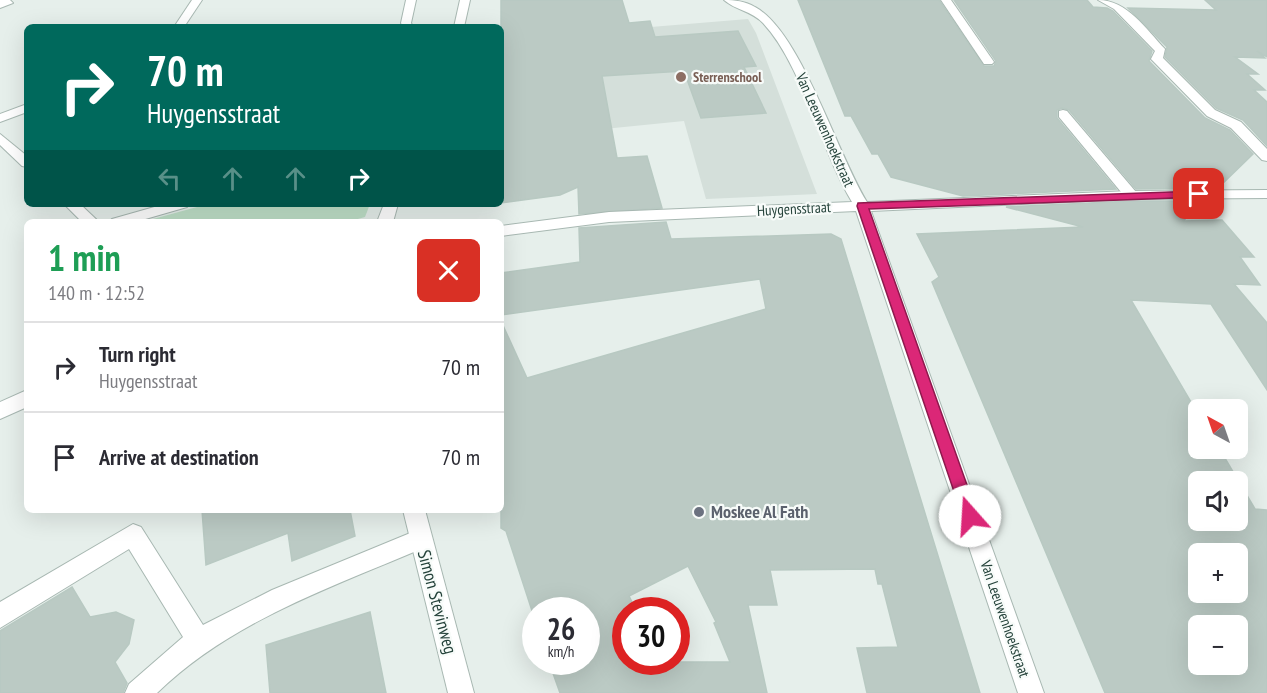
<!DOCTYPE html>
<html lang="en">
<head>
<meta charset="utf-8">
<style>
	:root { --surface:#fff; --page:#f2f2f3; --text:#2b2b33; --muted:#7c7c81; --line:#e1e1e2 }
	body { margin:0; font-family:"PT Sans Narrow",sans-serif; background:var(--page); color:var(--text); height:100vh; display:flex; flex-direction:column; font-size:22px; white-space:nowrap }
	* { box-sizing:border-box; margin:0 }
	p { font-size:20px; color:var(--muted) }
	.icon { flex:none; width:33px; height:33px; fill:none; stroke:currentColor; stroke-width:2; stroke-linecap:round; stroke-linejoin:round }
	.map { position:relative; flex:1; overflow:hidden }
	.panel { position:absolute; left:24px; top:219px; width:480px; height:294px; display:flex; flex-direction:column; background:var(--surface); border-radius:9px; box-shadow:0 6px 24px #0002 }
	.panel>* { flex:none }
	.top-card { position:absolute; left:24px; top:24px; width:480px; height:183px; border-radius:9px; box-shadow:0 6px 24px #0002; background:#00695c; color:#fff; overflow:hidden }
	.needle { width:39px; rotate:320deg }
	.tools { position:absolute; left:1188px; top:399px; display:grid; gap:12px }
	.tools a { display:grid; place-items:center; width:60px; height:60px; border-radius:9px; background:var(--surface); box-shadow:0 6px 24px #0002; font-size:30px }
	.speed { position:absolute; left:522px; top:597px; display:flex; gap:12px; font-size:30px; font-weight:700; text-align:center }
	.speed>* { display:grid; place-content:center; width:78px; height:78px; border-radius:50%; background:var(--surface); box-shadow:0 6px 24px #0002; line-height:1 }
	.speed small { font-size:15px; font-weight:400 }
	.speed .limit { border:9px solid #d22; background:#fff; color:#111 }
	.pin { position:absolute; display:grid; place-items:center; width:51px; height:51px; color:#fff; margin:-26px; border-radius:12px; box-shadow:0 3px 9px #0006 }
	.me { position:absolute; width:66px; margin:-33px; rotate:341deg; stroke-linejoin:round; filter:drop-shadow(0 0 4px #0008) }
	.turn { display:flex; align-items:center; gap:21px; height:126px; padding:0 24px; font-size:27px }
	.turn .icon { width:78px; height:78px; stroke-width:2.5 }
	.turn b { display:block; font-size:42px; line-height:51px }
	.lanes { display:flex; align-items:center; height:57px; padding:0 24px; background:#0003; justify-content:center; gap:30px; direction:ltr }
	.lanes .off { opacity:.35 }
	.round { display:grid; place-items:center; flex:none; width:63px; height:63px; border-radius:9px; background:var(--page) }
	.overview { display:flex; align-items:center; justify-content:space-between; height:102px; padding:0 24px }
	h1 { font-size:36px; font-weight:600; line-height:45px; color:#1e9e55 }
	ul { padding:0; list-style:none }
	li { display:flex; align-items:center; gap:18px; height:90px; padding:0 24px; border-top:2px solid var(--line) }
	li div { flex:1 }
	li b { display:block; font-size:22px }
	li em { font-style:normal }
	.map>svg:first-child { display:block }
	.built { fill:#d4dfda }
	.green { fill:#bfe0c8 }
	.building { fill:#bbcac4; stroke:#b8c9c2; stroke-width:1.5; fill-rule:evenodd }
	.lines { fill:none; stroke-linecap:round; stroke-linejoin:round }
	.service-casing { stroke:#a8b8b2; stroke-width:2 }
	.minor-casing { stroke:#a8b8b2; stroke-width:2 }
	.tertiary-casing { stroke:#a8b8b2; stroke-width:2 }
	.service { fill:#fff; fill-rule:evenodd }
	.minor { fill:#fff; fill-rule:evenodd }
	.tertiary { fill:#fff; fill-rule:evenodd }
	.route { fill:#db2777; stroke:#8e194d; stroke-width:1.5 }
	.education-dot { fill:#8d6e63; stroke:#f7fbf9; stroke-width:2 }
	.worship-dot { fill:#6b7280; stroke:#f7fbf9; stroke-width:2 }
	.labels { text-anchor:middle; stroke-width:4.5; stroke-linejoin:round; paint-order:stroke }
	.far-education-label { font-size:14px; font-weight:bold; fill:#785e54; stroke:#f7fbf9; text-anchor:start }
	.street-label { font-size:15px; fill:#24423a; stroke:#f7fbf9 }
	.near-worship-label { font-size:18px; font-weight:bold; fill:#5b616d; stroke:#f7fbf9; text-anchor:start }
	.near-street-label { font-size:18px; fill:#24423a; stroke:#f7fbf9 }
</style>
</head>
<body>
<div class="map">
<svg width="1267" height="693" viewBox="0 0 1267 693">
	<rect width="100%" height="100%" fill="#e6efeb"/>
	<path class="built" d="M 748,19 L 756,33 L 817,194 L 706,199 L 684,121 L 604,129 L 578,33 Z"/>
	<path class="green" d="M 208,204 L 370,204 L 365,217 L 347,222 L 156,222 L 153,219 Z"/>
	<g class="building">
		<path d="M 501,0 L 622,0 L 629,23 L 650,21 L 655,37 L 738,31 L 756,66 L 744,67 L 766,113 L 701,118 L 684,71 L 602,76 L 617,158 L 647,156 L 662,208 L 579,214 L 578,187 L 560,195 L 501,203 Z"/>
		<path d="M 798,0 L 939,0 L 984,66 L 994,66 L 996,61 L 954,0 L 1087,0 L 1093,7 L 1107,8 L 1113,11 L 1152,51 L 1149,61 L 1205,118 L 1230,130 L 1253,154 L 1218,188 L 1136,189 L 1069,110 L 1062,108 L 1057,110 L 1057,118 L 1116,189 L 963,196 L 891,177 L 878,154 L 872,154 L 851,116 L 845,116 Z"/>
		<path d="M 1205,0 L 1267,0 L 1267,57 L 1257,51 L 1265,58 L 1235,57 L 1258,74 L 1247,74 L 1265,90 L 1254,90 L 1267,102 L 1267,146 L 1243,120 L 1216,108 L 1165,57 L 1167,47 L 1128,8 L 1216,10 Z"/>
		<path d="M 1131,201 L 1205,201 L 1183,221 L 1222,220 L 1254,257 L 1240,257 L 1260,285 L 1234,284 L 1267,323 L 1267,390 L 1211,304 L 1131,300 L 1198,414 L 1198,448 L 1219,448 L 1255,509 L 1267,510 L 1267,693 L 1105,693 L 932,282 L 939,277 L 917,234 L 1083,227 L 1006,207 ZM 1198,482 L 1238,482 L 1238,520 L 1198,520 ZM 1198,554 L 1238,554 L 1238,592 L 1198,592 ZM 1198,626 L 1238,626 L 1238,664 L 1198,664 Z"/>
		<path d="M 666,222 L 671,239 L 831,234 L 841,239 L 980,693 L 867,693 L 857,648 L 898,647 L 882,584 L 878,584 L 875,569 L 770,570 L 777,605 L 748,605 L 767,693 L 560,693 L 549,662 L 586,662 L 586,610 L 536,610 L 536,623 L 506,531 L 501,528 L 501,321 L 527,378 L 766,309 L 760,279 L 501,315 L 501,273 L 580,262 L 579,228 ZM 688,566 L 716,622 L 714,623 L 730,662 L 626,662 L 626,610 L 636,610 L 629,596 Z"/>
		<path d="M 202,510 L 350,510 L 355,536 L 292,561 L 288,533 L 206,565 Z"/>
		<path d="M 72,587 L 90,617 L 116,612 L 134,620 L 129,644 L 115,662 L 127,683 L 123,693 L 0,693 L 0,631 Z"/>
		<path d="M 370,612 L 386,693 L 270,693 L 266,645 Z"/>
	</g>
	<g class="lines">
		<defs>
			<g id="service">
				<path d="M 1063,110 L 1067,111 L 1136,192 L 1138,195 L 1136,198 L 1126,198 L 1059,117 L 1059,111 Z"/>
				<path d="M 133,524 L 141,527 L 203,625 L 272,590 L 420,529 L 428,532 L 431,539 L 428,546 C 333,587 232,620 157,693 L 125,693 L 129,684 L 183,637 L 129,549 L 0,628 L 0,602 Z"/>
			</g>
			<g id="minor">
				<path d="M 0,0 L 10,0 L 13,3 L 0,8 Z"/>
				<path d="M 192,0 L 202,0 L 184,27 L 174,27 Z"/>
				<path d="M 724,0 C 735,0 745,1 755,7 C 801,32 837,154 867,202 L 1131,191 L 1267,190 L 1267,198 L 1131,199 L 871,211 L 1044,693 L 1018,693 L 856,211 L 609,222 L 501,236 L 501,226 L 609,212 L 852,202 C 820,149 803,66 763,23 C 752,11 735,10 724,0 Z"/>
				<path d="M 941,0 L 951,0 L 994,62 L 992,64 L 984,64 Z"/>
				<path d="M 1098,0 C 1127,0 1146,29 1165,49 L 1163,58 L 1215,110 L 1241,122 L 1267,149 L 1267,161 L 1262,160 L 1231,128 L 1207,116 L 1153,61 L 1151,59 L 1155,51 L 1114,9 Z"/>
				<path d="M 27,104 L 27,112 L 0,122 L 0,114 Z"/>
				<path d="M 0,134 L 27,156 L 27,167 L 22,166 L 0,145 Z"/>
				<path d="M 64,204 L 80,204 L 99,222 L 82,222 Z"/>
				<path d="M 165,204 L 189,204 L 187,207 L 135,222 L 109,222 L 112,219 Z"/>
				<path d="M 27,390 L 27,407 L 0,419 L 0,402 Z"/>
			</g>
			<g id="tertiary">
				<path d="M 406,0 L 416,0 L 411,23 L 413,27 L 403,27 L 401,23 Z"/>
				<path d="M 460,0 L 470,0 L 464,27 L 454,27 Z"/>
				<path d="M 384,204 L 398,204 L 393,222 L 377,222 Z"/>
				<path d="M 403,510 L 425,510 L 474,693 L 448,693 Z"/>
			</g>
		</defs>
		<use href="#service" class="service-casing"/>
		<use href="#minor" class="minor-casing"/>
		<use href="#tertiary" class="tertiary-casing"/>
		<use href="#service" class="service"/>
		<use href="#minor" class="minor"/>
		<use href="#tertiary" class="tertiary"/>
	</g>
	<path class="route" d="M 1199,191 L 1203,192 L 1203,197 L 869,209 L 978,516 L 976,521 L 970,523 L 964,521 L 857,206 L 858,203 Z"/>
	<circle class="education-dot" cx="681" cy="77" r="6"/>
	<circle class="worship-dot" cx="699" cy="512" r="6"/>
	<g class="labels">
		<g class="far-education-label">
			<text x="693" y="82">Sterrenschool</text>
		</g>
		<g class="street-label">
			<text transform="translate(825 130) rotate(66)" y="5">Van Leeuwenhoekstraat</text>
			<text transform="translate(794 209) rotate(-3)" y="5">Huygensstraat</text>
			<text transform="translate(1005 619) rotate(71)" y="5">Van Leeuwenhoekstraat</text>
		</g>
		<g class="near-worship-label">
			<text x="711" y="518">Moskee Al Fath</text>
		</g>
		<g class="near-street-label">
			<text transform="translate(437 602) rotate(75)" y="6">Simon Stevinweg</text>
		</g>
	</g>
</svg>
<div class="tools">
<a><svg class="needle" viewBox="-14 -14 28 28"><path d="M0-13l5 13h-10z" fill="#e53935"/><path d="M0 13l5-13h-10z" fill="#7c7c81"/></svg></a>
<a><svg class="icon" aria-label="sound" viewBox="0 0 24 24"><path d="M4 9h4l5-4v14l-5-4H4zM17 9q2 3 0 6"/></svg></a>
<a>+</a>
<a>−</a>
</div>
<div class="speed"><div>26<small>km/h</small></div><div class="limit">30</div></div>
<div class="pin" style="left:1199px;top:194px;background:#d93025"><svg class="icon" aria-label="arrive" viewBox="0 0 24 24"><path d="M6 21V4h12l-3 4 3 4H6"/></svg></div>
<svg class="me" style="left:970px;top:516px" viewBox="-20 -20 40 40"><circle r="19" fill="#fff"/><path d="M0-13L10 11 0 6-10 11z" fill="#db2777"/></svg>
<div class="top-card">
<div class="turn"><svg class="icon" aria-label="right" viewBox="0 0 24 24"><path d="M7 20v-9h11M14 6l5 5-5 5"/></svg><div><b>70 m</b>Huygensstraat</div></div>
<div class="lanes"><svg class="icon off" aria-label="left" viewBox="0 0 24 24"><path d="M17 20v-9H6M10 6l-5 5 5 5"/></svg><svg class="icon off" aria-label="ahead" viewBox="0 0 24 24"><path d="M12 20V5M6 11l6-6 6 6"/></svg><svg class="icon off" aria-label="ahead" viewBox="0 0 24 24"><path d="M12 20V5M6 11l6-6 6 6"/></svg><svg class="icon" aria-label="right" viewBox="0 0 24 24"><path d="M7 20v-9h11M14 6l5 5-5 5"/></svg></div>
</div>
<section class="panel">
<div class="overview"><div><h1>1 min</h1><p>140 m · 12:52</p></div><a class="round" style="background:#d93025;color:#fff"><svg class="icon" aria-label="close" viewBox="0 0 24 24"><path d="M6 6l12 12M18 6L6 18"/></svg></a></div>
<ul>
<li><svg class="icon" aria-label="right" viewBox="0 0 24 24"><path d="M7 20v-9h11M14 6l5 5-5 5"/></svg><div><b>Turn right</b><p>Huygensstraat</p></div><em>70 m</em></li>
<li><svg class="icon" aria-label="arrive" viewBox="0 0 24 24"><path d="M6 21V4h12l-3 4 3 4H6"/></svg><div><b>Arrive at destination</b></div><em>70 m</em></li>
</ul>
</section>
</div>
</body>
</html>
